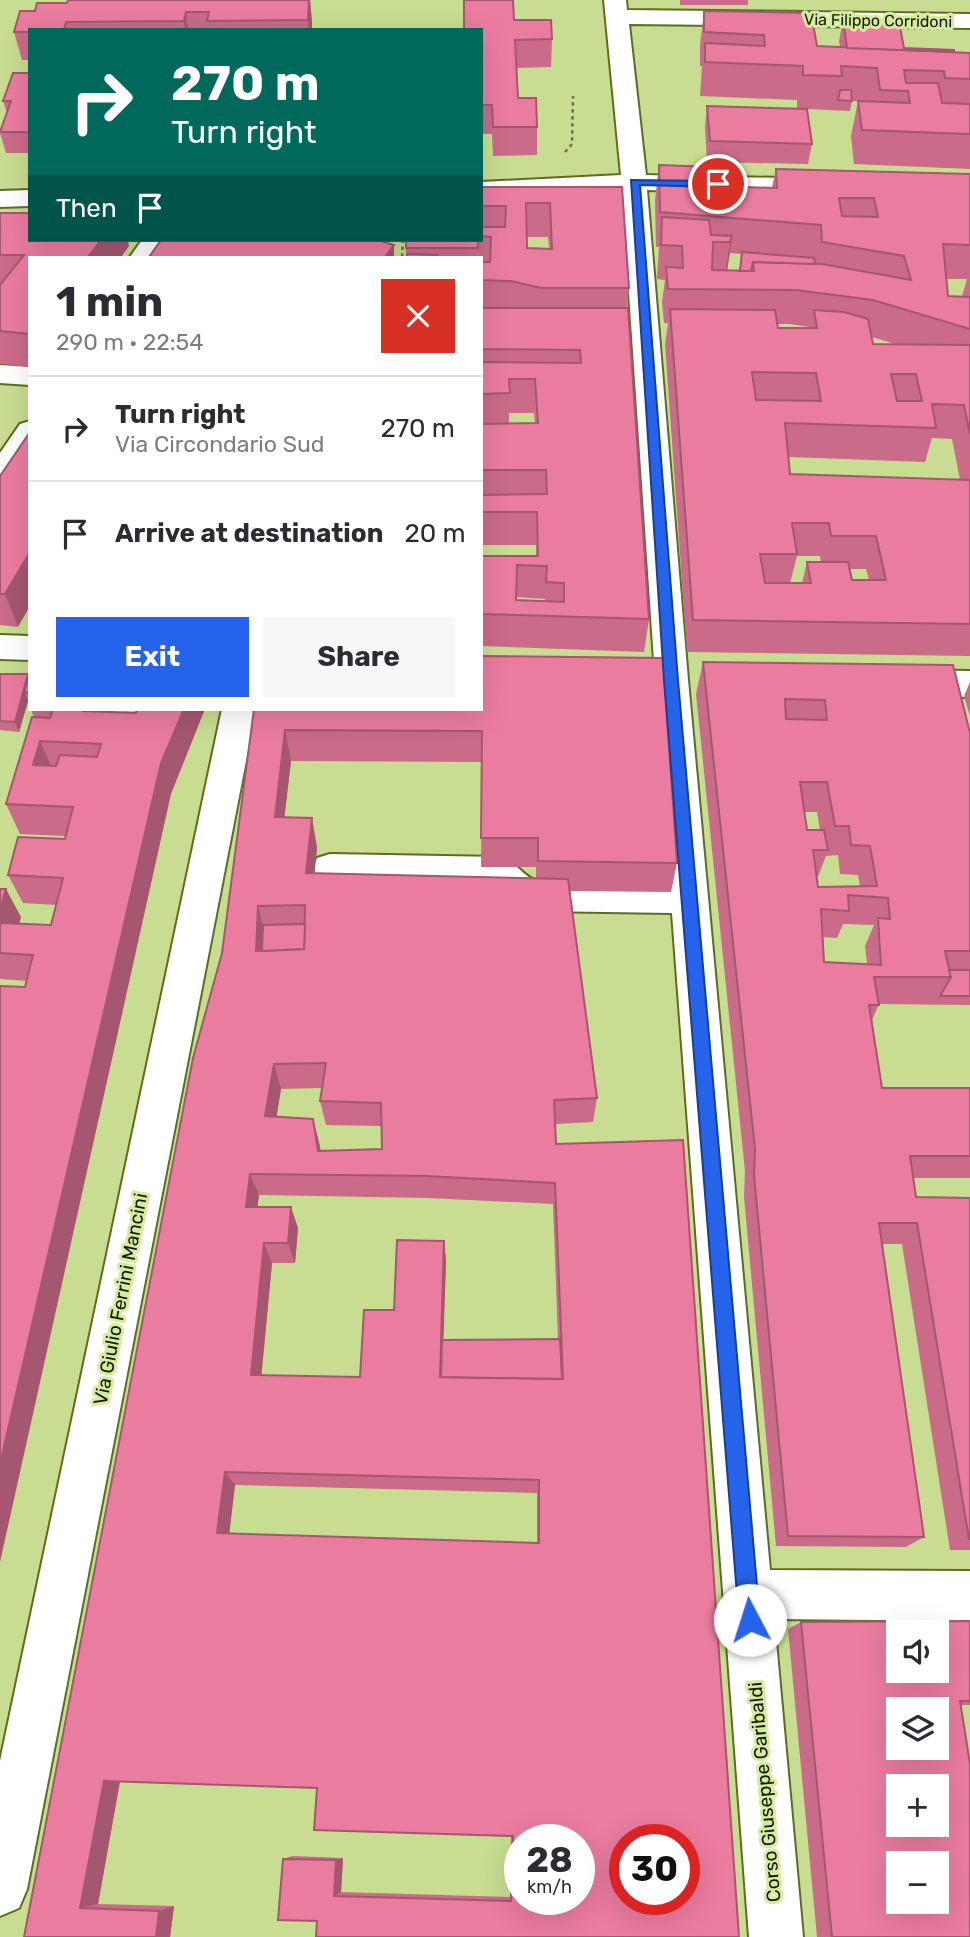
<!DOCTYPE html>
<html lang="en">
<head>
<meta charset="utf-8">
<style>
	:root { --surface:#fff; --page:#f7f7f7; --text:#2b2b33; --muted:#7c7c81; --line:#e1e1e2; --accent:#2563eb }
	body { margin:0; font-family:Rubik,sans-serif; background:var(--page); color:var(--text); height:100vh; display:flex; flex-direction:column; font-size:26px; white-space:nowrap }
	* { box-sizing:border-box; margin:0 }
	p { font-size:23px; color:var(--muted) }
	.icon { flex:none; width:38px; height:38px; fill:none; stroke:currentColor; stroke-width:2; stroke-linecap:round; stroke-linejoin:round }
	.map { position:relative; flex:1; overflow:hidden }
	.details { position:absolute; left:28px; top:256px; width:455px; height:455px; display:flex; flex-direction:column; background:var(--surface); border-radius:0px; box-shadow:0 7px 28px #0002 }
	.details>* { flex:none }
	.hud { position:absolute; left:28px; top:28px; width:455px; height:214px; border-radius:0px; box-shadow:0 7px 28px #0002; background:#00695c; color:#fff; overflow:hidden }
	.tools { position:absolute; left:886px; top:1620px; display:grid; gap:14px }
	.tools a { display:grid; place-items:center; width:63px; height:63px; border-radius:0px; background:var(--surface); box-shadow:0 7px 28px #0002; font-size:35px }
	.speed { position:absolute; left:504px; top:1824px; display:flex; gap:14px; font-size:35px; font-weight:700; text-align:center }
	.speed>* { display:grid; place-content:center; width:91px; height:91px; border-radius:50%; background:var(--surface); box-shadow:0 7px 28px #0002; line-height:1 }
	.speed small { font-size:18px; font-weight:400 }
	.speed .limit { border:10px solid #d22; background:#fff; color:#111 }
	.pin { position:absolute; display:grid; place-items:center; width:60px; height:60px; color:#fff; margin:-30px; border:4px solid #fff; border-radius:50%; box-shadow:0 2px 7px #0007 }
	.me { position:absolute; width:77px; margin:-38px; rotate:355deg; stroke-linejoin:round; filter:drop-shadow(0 0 5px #0008) }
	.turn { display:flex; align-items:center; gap:24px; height:147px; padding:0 28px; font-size:32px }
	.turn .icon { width:91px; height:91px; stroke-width:2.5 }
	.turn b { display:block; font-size:49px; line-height:60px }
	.then { display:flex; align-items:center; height:66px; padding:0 28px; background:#0003; gap:14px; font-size:26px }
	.round { display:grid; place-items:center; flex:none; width:74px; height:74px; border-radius:0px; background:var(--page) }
	.overview { display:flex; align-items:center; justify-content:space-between; height:119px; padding:0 28px }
	h1 { font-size:42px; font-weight:700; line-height:52px }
	.action { display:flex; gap:14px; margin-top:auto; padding:14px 28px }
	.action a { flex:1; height:80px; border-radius:0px; background:var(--accent); color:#fff; font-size:28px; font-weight:700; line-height:80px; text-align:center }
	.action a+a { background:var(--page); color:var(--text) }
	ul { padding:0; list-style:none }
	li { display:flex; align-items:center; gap:21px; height:105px; padding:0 28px; border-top:2px solid var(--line) }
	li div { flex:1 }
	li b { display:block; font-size:26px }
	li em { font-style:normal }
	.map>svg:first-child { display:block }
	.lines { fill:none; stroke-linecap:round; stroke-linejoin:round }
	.minor-casing { stroke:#5c6d22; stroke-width:4 }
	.path { stroke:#687544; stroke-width:2.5; stroke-dasharray:3.5 3.5; stroke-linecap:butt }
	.minor { fill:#fff; fill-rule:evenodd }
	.wall { fill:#c96b89; fill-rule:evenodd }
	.shaded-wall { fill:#a4576f }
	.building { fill:#ea7c9f; stroke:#a4576f; stroke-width:2; fill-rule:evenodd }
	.route { fill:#2563eb; stroke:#184099; stroke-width:2 }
	.labels { text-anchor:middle; stroke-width:6; stroke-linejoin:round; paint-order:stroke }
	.far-street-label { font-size:16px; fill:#141a00; stroke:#d5eb9e }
	.street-label { font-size:19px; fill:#141a00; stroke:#d5eb9e }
</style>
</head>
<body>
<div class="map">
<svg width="970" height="1937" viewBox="0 0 970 1937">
	<rect width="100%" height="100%" fill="#c8dd91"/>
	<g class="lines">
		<defs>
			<g id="minor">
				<path d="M 604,0 L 626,0 L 627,10 L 970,14 L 970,28 L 629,24 L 646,175 L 824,179 L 833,182 L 837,187 L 833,192 L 824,195 L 647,190 L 688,680 L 770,1570 L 970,1571 L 970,1621 L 774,1619 L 803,1937 L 749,1937 L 672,913 L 537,911 L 505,902 L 492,887 L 330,884 L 317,880 L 312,869 L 317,858 L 330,854 L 501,857 C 518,863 523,877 537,881 L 669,882 L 622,190 L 481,198 L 481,182 L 621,175 Z"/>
				<path d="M 30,190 L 30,206 L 0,207 L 0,191 Z"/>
				<path d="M 142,240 L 168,240 L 156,257 L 130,257 Z"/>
				<path d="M 0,365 L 30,367 L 30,385 L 0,383 Z"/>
				<path d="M 30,421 L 30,454 L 11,483 L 0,486 L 0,453 L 20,424 Z"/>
				<path d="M 0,635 L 30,636 L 30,660 L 0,659 Z"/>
				<path d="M 906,670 L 970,671 L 970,697 L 906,696 L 894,692 L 889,683 L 894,674 Z"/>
				<path d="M 222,709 L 256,709 L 27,1889 L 19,1908 L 0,1916 L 0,1761 Z"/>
			</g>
		</defs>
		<use href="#minor" class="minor-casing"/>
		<g class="path">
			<path d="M 565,152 L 572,144 L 573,96"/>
			<path d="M 402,257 L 403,240"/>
		</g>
		<use href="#minor" class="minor"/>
	</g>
	<g class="wall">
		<path d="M 310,0 L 312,22 L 312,30 L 30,30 L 30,60 L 22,60 L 14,32 L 20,11 Z"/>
		<rect x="680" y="0" width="68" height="5"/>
		<path d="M 704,11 L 817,46 L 840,47 L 839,41 L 843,20 L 904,48 L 970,53 L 970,169 L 854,164 L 851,136 L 858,101 L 852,101 L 850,111 L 807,109 L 812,144 L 808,164 L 707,162 L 705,127 L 707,106 L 797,109 L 797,100 L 700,96 L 702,66 L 700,66 L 700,45 Z"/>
		<path d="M 514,20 L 552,39 L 551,67 L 516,68 L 518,98 L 537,127 L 537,155 L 493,156 L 492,134 L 481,134 L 481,30 Z"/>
		<path d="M 30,73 L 30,153 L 6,153 L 0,133 L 7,113 L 3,101 Z"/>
		<path d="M 659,165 L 742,187 L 772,187 L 776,169 L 970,174 L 970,656 L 687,652 L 665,344 L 668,323 L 664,323 L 662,302 L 665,280 L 657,279 L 659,247 L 656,247 L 655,200 ZM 730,253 L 742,254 L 739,271 L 727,270 ZM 947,279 L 967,279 L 962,296 L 948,296 ZM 777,324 L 789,324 L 810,327 L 810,328 L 778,328 ZM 872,337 L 895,344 L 873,344 ZM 932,438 L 952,439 L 960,480 L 790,474 L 789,457 L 925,462 ZM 797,556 L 820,556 L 821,562 L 807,562 L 802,583 L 790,583 ZM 850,569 L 866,569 L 869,580 L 852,580 Z"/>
		<path d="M 481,187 L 622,187 L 629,288 L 627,308 L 649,619 L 644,652 L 481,646 L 481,556 L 536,556 L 536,545 L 481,545 L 481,257 L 478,257 L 478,241 L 478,257 L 406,257 L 406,240 L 481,240 ZM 527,237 L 548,237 L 549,248 L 527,248 ZM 509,413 L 534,413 L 535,424 L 509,424 ZM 517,597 L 545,599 L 545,601 L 516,600 Z"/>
		<path d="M 0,213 L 129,246 L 121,257 L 30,257 L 30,367 L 0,364 Z"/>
		<path d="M 0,476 L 18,627 L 0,625 Z"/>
		<path d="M 703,662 L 970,733 L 970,1005 L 879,1004 L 872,1020 L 882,1088 L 970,1088 L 970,1178 L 913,1178 L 916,1197 L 970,1198 L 970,1550 L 950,1550 L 902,1244 L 882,1244 L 924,1537 L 906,1547 L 776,1546 L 744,1197 L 745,1171 L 696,694 ZM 804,812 L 817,812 L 820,830 L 807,830 ZM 838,855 L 840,874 L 858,875 L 860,886 L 818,887 L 817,879 L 826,856 ZM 843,924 L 874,925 L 865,946 L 867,964 L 824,962 L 822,937 L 837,938 Z"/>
		<path d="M 30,673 L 30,706 L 28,701 L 19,732 L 0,730 L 0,674 L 29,676 Z"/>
		<path d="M 970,682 L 970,716 L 964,696 Z"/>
		<path d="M 31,709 L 104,709 L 104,712 L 171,794 L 25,987 L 27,981 L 0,979 L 0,889 L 21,917 L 19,923 L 51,925 L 56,905 L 23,903 L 8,875 L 65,839 L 66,836 L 20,834 L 6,804 L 34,718 Z"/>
		<path d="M 254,709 L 481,709 L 677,863 L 671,892 L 569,891 L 597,1098 L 593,1122 L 555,1124 L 556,1144 L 739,1937 L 317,1921 L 283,1859 L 292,1856 L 343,1858 L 341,1892 L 510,1897 L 511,1836 L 317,1788 L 120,1781 L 98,1904 L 174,1906 L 170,1937 L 24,1937 L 222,953 ZM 291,761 L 482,762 L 481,867 L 536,867 L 536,878 L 314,873 L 317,847 L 284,817 ZM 322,1088 L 320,1101 L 326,1125 L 381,1126 L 382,1149 L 321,1151 L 313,1119 L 276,1117 L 281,1089 ZM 259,1195 L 429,1198 L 553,1204 L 558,1339 L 443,1340 L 446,1261 L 444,1241 L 394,1310 L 360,1377 L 261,1375 L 272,1263 L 295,1263 L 298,1228 L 257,1207 ZM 235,1485 L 537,1493 L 537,1543 L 229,1534 Z"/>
		<path d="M 970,1621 L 970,1705 L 960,1705 L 970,1937 L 817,1937 L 788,1629 L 801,1622 Z"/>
	</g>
	<g class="shaded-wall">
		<path d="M 309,0 L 310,0 L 312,22 L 312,30 L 309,30 L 308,20 Z"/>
		<path d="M 186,12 L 188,30 L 185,30 L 184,21 Z"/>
		<path d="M 732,236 L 727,271 L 725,277 L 730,242 Z"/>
		<path d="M 101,240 L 128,240 L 129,246 L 121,257 L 88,257 Z"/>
		<path d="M 394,245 L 394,257 L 385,257 Z"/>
		<path d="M 30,552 L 30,606 L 18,627 L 5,594 Z"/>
		<path d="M 28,674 L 30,678 L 24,692 L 28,701 L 19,732 L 15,722 Z"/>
		<path d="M 84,709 L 104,709 L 95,742 L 83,711 Z"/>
		<path d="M 184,709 L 205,709 L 171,794 L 0,1562 L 0,1464 L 161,763 Z"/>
		<path d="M 285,730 L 291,761 L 281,847 L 275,817 Z"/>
		<path d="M 40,741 L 53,771 L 33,765 Z"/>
		<path d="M 312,818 L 317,847 L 312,902 L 306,873 Z"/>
		<path d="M 6,889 L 21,917 L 12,950 L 0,928 L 0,910 Z"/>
		<path d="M 258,906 L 265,934 L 263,970 L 256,951 Z"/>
		<path d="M 274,1064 L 281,1089 L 273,1140 L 265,1116 Z"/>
		<path d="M 313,1119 L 319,1142 L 324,1173 L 318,1151 Z"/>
		<path d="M 250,1174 L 259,1195 L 255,1228 L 246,1207 Z"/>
		<path d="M 291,1207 L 298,1228 L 295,1263 L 288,1243 Z"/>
		<path d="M 444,1241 L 446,1261 L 442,1383 L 440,1377 Z"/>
		<path d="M 264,1243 L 272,1263 L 260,1391 L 251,1375 Z"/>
		<path d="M 225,1472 L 235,1485 L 228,1544 L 217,1533 Z"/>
		<path d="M 104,1781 L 120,1781 L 98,1904 L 80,1908 Z"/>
		<path d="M 343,1858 L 341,1892 L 334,1896 L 336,1860 Z"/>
		<path d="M 174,1906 L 170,1937 L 156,1937 L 159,1911 Z"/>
	</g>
	<g class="building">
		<path d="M 68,0 L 309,0 L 308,20 L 207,21 L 209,12 L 186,12 L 184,21 L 66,22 L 64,30 L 30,30 L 30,32 L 14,32 L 20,11 L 35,11 L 37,3 L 67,3 Z"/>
		<path d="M 464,0 L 513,0 L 514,20 L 551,20 L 552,39 L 515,40 L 518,98 L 536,98 L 537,127 L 493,127 L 492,105 L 481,105 L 481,30 L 464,30 Z"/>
		<path d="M 704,11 L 811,13 L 817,46 L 970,53 L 970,79 L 945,78 L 944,71 L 904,70 L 906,83 L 938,83 L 942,103 L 970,104 L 970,134 L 862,130 L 858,101 L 910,103 L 908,91 L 880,90 L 877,68 L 841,66 L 842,76 L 803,75 L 803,66 L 705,62 L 705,43 L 765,46 L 764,35 L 704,32 Z"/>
		<path d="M 843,20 L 899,22 L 904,48 L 954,50 L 954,52 L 847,48 Z"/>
		<path d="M 13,73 L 30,73 L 30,132 L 0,132 L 11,101 L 3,101 Z"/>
		<path d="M 840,90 L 851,90 L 852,101 L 838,100 Z"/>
		<path d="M 707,106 L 807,109 L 812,144 L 710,141 Z"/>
		<path d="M 659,165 L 741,168 L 742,187 L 777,188 L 776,169 L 970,174 L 970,245 L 943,244 L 948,296 L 970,297 L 970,329 L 873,300 L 796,290 L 668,289 L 666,267 L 683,268 L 682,246 L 661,245 L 662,217 L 709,220 L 711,235 L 732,236 L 730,242 L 713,242 L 712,270 L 754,271 L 753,262 L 822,264 L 911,280 L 904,256 L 822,242 L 821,225 L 660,212 ZM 839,198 L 874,198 L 878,217 L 842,216 Z"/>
		<path d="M 481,187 L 622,187 L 629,288 L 541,288 L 511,281 L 481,280 L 481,262 L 490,262 L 491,237 L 481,236 L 481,227 L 505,227 L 506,206 L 481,206 ZM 526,203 L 550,203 L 552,249 L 527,248 Z"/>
		<path d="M 0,213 L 30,213 L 30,240 L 101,240 L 88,257 L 30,257 L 30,334 L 0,331 L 0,285 L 24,255 L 0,255 Z"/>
		<path d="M 161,240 L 378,240 L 394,245 L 385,257 L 149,257 Z"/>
		<rect x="406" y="240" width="72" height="8"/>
		<path d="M 742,252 L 814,258 L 815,264 L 753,262 L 751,271 L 740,271 Z"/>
		<path d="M 407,254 L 438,255 L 438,257 L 407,257 Z"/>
		<path d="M 481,308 L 628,308 L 649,619 L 481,614 L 481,556 L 538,556 L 537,512 L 481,512 L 481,495 L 547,494 L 546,470 L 481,470 L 481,424 L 538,423 L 535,379 L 509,379 L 510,393 L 481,394 L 481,362 L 581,363 L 580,350 L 481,349 ZM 517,565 L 547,566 L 546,582 L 564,583 L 564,602 L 516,600 Z"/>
		<path d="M 670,309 L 775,310 L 778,328 L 817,328 L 814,310 L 844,312 L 868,319 L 873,344 L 970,345 L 970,434 L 964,405 L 932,404 L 936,428 L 785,423 L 790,474 L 970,480 L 970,624 L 693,620 ZM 752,372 L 816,373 L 821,401 L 756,400 ZM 891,374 L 916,374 L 922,401 L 897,401 ZM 792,523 L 829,523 L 831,536 L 876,536 L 886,580 L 852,580 L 848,562 L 807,562 L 811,583 L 765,583 L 760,554 L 797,554 Z"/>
		<path d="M 30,432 L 30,552 L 5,594 L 0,594 L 0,476 Z"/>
		<path d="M 481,656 L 663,658 L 677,863 L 538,861 L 538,838 L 481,838 L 482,731 L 285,730 L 275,817 L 312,818 L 306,873 L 568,879 L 597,1098 L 554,1100 L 556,1144 L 683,1140 L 739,1937 L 316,1937 L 317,1921 L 278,1920 L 283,1859 L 336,1860 L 334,1896 L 511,1901 L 513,1836 L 314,1830 L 317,1788 L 104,1781 L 80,1908 L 159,1911 L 156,1937 L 24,1937 L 193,1058 L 222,953 L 254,709 L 481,709 ZM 305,905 L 304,949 L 256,951 L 258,906 ZM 326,1063 L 320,1101 L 381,1103 L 382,1149 L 318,1151 L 313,1119 L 265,1116 L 274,1064 ZM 250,1174 L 427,1176 L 555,1183 L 563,1379 L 440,1377 L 444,1241 L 397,1240 L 394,1310 L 364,1310 L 360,1377 L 251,1375 L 264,1243 L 288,1243 L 291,1207 L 246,1207 ZM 225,1472 L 539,1480 L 539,1543 L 217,1533 ZM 520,1839 L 579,1839 L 579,1899 L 520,1899 ZM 625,1839 L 684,1839 L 684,1899 L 625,1899 Z"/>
		<path d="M 703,662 L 953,665 L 970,733 L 970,951 L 945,951 L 951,977 L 874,977 L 879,1005 L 869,1005 L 882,1088 L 970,1088 L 970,1156 L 910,1156 L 916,1197 L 970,1198 L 970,1539 L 969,1539 L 917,1223 L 879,1223 L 924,1537 L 788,1536 L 754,1175 L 755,1149 ZM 785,699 L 825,700 L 827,720 L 786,719 ZM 800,782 L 827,782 L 835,826 L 849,826 L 851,845 L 870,846 L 877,886 L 818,887 L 813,850 L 828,850 L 824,830 L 807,830 ZM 848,895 L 888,898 L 890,919 L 878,918 L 881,965 L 824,962 L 821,909 L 849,911 Z"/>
		<path d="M 30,673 L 30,693 L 24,692 Z"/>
		<path d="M 0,674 L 28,674 L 15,722 L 0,721 Z"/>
		<path d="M 53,709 L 84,709 L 83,711 L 136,713 L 137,709 L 184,709 L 161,763 L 0,1464 L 0,986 L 25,987 L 33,955 L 0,953 L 0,923 L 51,925 L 63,878 L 8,875 L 18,837 L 65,839 L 73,807 L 6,804 L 32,717 L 50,718 ZM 40,741 L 101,744 L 97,757 L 60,755 L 56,766 L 33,765 Z"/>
		<path d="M 0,889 L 6,889 L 0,910 Z"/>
		<path d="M 305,924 L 304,949 L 262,951 L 263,925 Z"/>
		<path d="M 949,970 L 970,970 L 970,996 L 940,996 L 951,977 Z"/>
		<path d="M 560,1339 L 562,1379 L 441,1377 L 442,1340 Z"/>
		<path d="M 970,1621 L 970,1701 L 960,1701 L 970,1764 L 970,1937 L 832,1937 L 801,1622 ZM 898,1633 L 936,1633 L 936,1671 L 898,1671 ZM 898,1710 L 936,1710 L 936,1748 L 898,1748 ZM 898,1787 L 936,1787 L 936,1825 L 898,1825 ZM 898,1864 L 936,1864 L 936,1902 L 898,1902 Z"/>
	</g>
	<path class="route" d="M 631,180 L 718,181 L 723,184 L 718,187 L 640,185 L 678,680 L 760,1620 L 757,1628 L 750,1631 L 742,1628 L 739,1620 L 664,680 Z"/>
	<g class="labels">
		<g class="far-street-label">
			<text transform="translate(878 20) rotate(1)" y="6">Via Filippo Corridoni</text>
		</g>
		<g class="street-label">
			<text transform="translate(120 1299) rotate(-79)" y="7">Via Giulio Ferrini Mancini</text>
			<text transform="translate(764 1792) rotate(-95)" y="7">Corso Giuseppe Garibaldi</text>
		</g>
	</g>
</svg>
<div class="tools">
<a><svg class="icon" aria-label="sound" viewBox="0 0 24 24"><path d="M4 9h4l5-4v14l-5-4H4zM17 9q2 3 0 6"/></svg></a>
<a><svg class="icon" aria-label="layers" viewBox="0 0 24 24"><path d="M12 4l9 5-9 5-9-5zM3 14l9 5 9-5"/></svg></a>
<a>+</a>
<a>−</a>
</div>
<div class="speed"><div>28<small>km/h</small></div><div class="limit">30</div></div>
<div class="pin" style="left:718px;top:184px;background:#d93025"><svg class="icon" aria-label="arrive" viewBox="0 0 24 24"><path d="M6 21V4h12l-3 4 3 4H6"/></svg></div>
<svg class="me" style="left:750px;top:1620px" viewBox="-20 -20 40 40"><circle r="19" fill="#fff"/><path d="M0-13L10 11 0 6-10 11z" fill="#2563eb"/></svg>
<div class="hud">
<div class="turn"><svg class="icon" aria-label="right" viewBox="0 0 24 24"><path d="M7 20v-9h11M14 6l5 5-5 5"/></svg><div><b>270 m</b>Turn right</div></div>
<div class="then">Then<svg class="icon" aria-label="arrive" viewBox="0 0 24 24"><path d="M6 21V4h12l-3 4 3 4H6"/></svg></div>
</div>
<section class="details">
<div class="overview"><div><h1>1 min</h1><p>290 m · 22:54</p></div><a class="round" style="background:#d93025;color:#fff"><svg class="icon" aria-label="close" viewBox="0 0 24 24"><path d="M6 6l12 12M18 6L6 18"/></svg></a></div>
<ul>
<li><svg class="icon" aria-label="right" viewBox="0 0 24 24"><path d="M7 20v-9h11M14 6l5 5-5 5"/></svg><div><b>Turn right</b><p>Via Circondario Sud</p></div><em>270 m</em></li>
<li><svg class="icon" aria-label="arrive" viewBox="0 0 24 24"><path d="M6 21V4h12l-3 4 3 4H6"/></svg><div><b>Arrive at destination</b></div><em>20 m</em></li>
</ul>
<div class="action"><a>Exit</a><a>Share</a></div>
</section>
</div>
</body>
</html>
